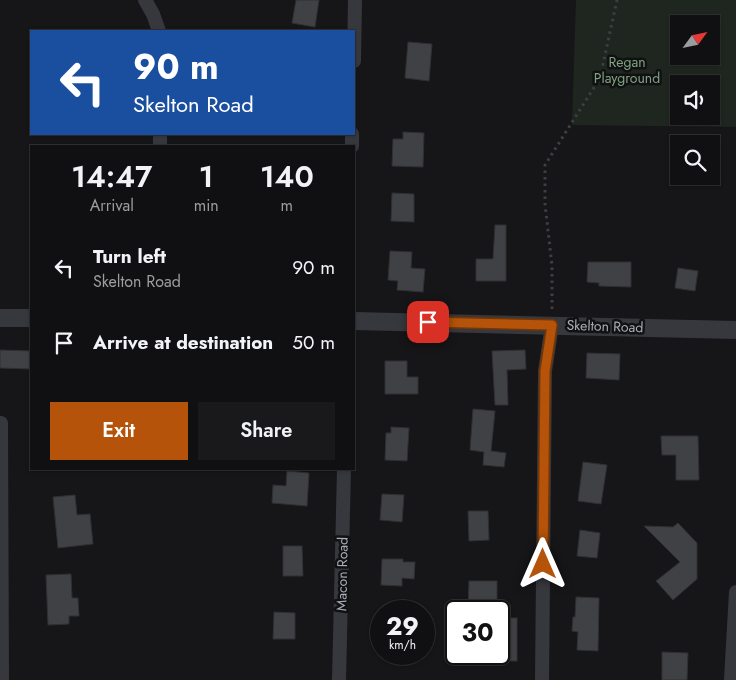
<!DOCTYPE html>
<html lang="en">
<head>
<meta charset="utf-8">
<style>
	:root { --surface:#101012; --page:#19191b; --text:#f1f3f6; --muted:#9c9d9f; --line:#303032; --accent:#b45309 }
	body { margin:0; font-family:Jost,sans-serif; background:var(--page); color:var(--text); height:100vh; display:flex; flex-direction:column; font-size:19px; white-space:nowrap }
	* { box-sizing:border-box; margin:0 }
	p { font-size:16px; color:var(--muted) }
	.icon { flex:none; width:28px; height:28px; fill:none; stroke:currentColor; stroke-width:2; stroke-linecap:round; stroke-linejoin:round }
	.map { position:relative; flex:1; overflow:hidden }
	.panel { position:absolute; left:30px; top:145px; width:325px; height:325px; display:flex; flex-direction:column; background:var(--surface); border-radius:0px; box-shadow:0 1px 4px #0004,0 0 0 1px var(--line) }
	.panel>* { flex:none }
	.guide { position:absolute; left:30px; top:30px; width:325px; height:105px; border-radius:0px; box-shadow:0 1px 4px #0004,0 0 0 1px var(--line); background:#1a4fa0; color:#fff; overflow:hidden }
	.needle { width:32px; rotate:57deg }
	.buttons { position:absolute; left:670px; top:15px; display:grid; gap:10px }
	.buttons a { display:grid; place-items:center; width:50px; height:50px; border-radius:0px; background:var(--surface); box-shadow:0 1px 4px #0004,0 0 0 1px var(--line); font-size:25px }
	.speed { position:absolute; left:370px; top:600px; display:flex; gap:10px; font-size:25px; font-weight:700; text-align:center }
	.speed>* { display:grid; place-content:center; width:65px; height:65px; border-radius:50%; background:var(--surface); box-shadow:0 1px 4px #0004,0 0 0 1px var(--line); line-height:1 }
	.speed small { font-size:12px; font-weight:400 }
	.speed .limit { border:2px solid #111; border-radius:8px; background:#fff; color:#111 }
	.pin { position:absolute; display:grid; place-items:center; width:42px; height:42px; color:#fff; margin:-21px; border-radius:10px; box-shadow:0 2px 8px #0006 }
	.me { position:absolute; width:55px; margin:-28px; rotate:0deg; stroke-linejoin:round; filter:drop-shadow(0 0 4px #0008) }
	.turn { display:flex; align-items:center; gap:18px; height:105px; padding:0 20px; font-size:22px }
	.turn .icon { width:65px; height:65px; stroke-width:2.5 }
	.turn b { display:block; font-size:35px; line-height:42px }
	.eta { display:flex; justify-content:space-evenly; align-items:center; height:85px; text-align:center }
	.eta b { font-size:30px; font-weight:600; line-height:35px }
	.action { display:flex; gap:10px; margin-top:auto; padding:10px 20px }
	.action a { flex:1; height:58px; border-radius:0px; background:var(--accent); color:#fff; font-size:20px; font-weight:600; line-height:58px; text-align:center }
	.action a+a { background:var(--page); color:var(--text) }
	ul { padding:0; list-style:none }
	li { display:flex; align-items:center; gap:15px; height:75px; padding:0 20px }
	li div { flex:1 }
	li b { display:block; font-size:19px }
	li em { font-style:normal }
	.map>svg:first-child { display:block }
	.green { fill:#1e261f; fill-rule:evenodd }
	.building { fill:#404145; stroke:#303034 }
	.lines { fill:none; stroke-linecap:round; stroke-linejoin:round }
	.path { stroke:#3d3f44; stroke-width:3; stroke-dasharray:2.5 4; stroke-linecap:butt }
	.minor { stroke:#37383d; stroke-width:14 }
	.tertiary { stroke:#37383d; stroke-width:18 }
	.route-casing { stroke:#753606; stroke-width:12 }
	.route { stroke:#b45309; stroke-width:9 }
	.labels { text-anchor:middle; stroke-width:5; stroke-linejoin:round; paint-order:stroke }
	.park-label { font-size:14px; fill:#7fa381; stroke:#111113 }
	.street-label { font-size:14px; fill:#a8adb8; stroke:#111113 }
</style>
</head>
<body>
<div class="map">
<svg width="736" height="680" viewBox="0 0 736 680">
	<rect width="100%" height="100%" fill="#161618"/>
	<path class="green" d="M 576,0 L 736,0 L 736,127 L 572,125 ZM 679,24 L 711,24 L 711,56 L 679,56 ZM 679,84 L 711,84 L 711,116 L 679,116 Z"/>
	<g class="building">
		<path d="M 296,0 L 319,0 L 315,27 L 292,23 Z"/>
		<path d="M 408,42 L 432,44 L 429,81 L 405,78 Z"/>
		<path d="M 403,132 L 424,133 L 423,167 L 392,166 L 393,139 L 403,139 Z"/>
		<path d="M 392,193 L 414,194 L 414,222 L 391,221 Z"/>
		<path d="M 495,225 L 506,225 L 506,281 L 476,281 L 476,259 L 493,259 Z"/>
		<path d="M 390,251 L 412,252 L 411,268 L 425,269 L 423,292 L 397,290 L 398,281 L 388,280 Z"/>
		<path d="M 588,262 L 631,262 L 631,287 L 599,286 L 599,283 L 587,282 Z"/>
		<path d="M 678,268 L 698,271 L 695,291 L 675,288 Z"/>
		<path d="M 0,350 L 31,351 L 31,369 L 0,368 Z"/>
		<path d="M 525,350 L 526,369 L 507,370 L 508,405 L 495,405 L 492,351 Z"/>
		<path d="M 587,353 L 620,354 L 619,380 L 586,378 Z"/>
		<path d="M 385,361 L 407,361 L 407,377 L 418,377 L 418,394 L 385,394 Z"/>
		<path d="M 473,409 L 495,411 L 491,451 L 506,453 L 504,467 L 483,465 L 484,452 L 470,450 Z"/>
		<path d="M 391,427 L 409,428 L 407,461 L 385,460 L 386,433 L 391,433 Z"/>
		<path d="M 661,436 L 698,436 L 699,480 L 676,480 L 676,455 L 662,455 Z"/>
		<path d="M 583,462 L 607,465 L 601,504 L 578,501 Z"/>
		<path d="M 287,471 L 309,473 L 307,506 L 272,503 L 273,485 L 286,486 Z"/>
		<path d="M 382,494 L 404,495 L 402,522 L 380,520 Z"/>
		<path d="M 75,495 L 77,515 L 90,514 L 93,544 L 58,548 L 53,497 Z"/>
		<path d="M 468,511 L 488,511 L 489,540 L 469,541 Z"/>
		<path d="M 678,523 L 697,543 L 697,579 L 673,600 L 656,581 L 680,562 L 644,526 L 673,527 Z"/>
		<path d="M 580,530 L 600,533 L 597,558 L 577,556 Z"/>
		<path d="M 283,546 L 302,546 L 303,576 L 283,576 Z"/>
		<path d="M 382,559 L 403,559 L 403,562 L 415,562 L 414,579 L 402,578 L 402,586 L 381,585 Z"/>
		<path d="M 71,574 L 72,598 L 78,598 L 79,616 L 69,616 L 69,624 L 48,625 L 46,575 Z"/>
		<path d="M 469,581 L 497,581 L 497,611 L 468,611 Z"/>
		<path d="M 576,597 L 599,598 L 598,651 L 577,650 L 578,632 L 572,631 L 573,617 L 575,617 Z"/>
		<path d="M 274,612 L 295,613 L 295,639 L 273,639 Z"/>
		<rect x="499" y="618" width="18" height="43"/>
		<path d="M 662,652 L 688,653 L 687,680 L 662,680 Z"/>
	</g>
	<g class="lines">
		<path class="path" d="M 552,309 L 552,266 L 545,204 L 545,165 L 600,78 L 617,0"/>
		<g class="minor">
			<path d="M 145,0 L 153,14 L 159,31"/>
			<path d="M 354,61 L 355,0"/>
			<path d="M 160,134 L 160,146"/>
			<path d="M 352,146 L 352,134"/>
			<path d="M 1,423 L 2,680"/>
			<path d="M 339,680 L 344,469"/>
			<path d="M 542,680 L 545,371 L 552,325"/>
			<path d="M 731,680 L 736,592"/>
		</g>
		<g class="tertiary">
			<path d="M 0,318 L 31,318"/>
			<path d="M 354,321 L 736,330"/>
		</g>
	</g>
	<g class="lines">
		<defs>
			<path id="route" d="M 428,322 L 552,325 L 545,371 L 543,564"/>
		</defs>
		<use href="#route" class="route-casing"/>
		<use href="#route" class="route"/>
	</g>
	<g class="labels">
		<g class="park-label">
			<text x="627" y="67">Regan<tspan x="627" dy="16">Playground</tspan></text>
		</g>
		<g class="street-label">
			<text transform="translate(605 326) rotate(2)" y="5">Skelton Road</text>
			<text transform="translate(342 574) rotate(-89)" y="5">Macon Road</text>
		</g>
	</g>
</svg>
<div class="buttons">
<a><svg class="needle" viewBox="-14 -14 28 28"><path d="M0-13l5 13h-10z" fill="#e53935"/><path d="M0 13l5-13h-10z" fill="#9c9d9f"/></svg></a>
<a><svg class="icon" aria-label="sound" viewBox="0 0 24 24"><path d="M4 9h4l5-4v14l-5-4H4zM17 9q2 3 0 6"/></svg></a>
<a><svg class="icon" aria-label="search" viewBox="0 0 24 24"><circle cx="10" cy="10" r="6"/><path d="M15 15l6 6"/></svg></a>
</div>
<div class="speed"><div>29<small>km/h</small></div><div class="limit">30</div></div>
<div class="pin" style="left:428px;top:322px;background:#d93025"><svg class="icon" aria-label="arrive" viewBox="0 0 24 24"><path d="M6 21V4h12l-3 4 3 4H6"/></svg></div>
<svg class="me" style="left:543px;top:564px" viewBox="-20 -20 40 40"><path d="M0-17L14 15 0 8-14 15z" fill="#b45309" stroke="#fff" stroke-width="4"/></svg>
<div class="guide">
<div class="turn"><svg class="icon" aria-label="left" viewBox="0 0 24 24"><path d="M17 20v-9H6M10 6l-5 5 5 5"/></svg><div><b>90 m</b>Skelton Road</div></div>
</div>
<section class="panel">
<div class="eta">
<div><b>14:47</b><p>Arrival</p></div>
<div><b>1</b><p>min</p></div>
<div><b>140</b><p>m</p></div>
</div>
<ul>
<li><svg class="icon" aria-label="left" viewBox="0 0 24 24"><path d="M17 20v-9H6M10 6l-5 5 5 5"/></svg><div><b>Turn left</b><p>Skelton Road</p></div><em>90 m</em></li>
<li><svg class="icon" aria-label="arrive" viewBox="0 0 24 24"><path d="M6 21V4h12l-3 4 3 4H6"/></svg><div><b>Arrive at destination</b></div><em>50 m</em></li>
</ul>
<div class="action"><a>Exit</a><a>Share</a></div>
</section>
</div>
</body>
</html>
